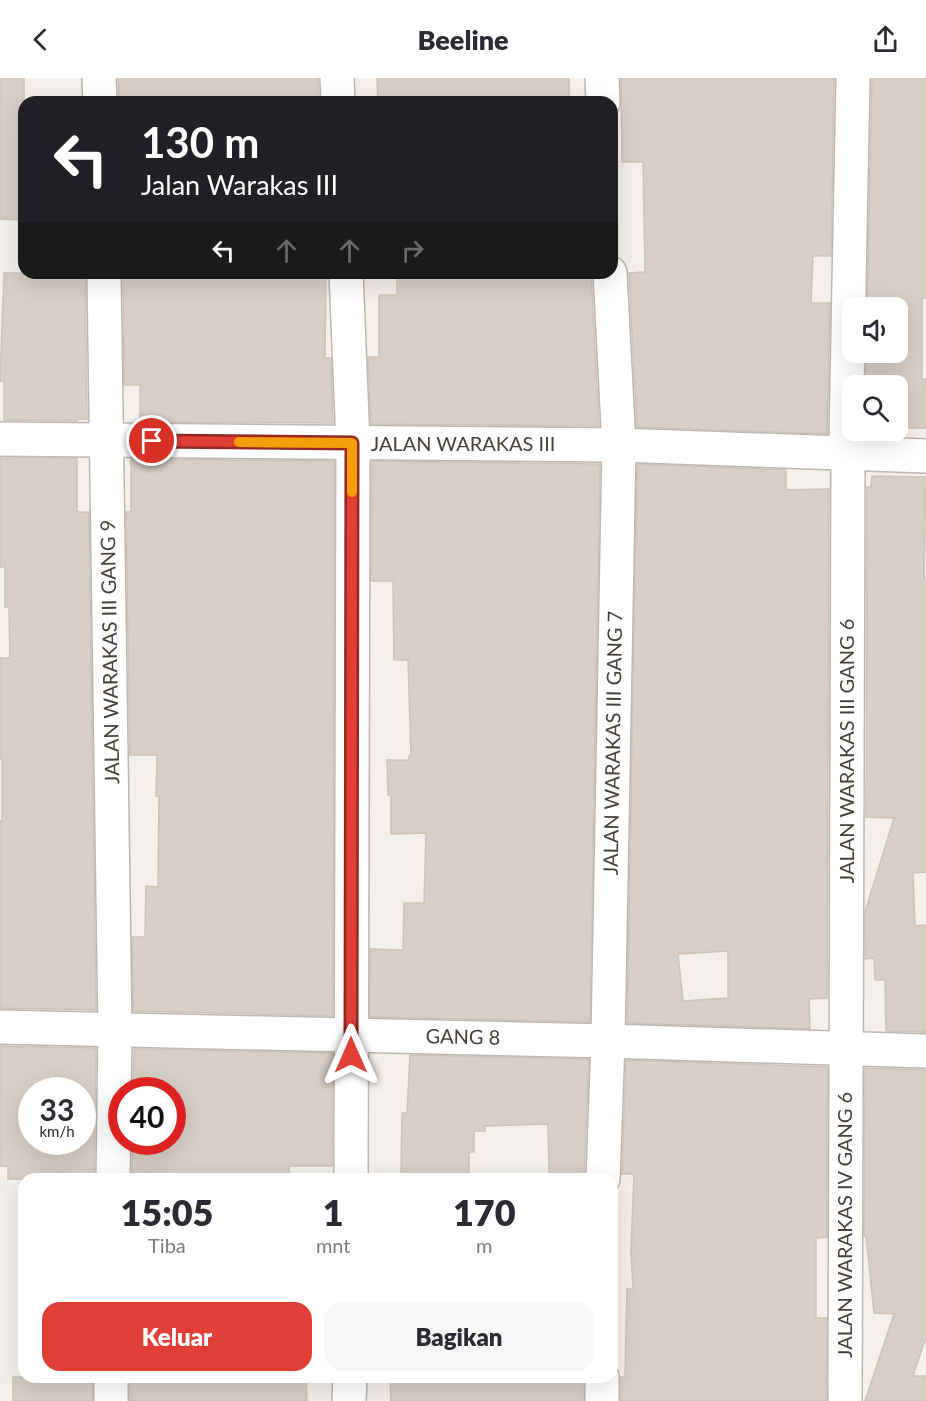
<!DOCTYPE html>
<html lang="id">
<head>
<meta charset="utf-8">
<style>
	:root { --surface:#fff; --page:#f7f7f7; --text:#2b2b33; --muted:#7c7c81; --accent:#e13f36 }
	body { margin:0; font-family:Lato,sans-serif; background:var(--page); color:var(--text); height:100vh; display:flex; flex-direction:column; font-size:22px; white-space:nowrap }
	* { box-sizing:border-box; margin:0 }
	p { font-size:20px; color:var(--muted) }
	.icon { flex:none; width:33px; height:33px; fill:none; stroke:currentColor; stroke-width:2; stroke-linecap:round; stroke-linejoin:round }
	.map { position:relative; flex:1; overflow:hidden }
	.sheet { position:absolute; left:18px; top:1095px; width:600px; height:210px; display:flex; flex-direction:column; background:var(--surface); border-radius:18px; box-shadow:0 6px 24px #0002 }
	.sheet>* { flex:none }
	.hud { position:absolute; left:18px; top:18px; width:600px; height:183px; border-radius:18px; box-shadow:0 6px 24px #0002; background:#202124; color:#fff; overflow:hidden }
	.controls { position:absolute; left:842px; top:219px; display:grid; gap:12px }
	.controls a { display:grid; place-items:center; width:66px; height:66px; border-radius:12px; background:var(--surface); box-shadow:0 6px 24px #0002; font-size:30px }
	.speed { position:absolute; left:18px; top:999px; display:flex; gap:12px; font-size:30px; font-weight:700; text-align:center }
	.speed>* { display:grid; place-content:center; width:78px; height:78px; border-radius:50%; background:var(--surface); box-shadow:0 6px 24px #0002; line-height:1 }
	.speed small { font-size:15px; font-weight:400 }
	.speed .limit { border:9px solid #d22; background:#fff; color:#111 }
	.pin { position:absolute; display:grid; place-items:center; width:51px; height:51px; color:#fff; margin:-26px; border:3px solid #fff; border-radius:50%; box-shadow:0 2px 6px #0007 }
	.me { position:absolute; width:66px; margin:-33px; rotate:0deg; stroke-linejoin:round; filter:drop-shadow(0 0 4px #0008) }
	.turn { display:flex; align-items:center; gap:21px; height:126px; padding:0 24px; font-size:27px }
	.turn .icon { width:78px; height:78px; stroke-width:2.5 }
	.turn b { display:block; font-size:42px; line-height:51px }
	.lanes { display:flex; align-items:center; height:57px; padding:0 24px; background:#0003; justify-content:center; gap:30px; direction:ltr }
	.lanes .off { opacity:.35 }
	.eta { display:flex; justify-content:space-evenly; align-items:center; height:102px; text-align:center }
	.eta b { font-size:36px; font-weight:800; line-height:42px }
	.cta { display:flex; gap:12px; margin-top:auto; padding:12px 24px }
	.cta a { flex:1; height:69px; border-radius:18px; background:var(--accent); color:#fff; font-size:24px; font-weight:800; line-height:69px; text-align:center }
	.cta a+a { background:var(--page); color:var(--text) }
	header { display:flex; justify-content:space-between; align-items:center; height:78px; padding:0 24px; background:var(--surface); font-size:27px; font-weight:800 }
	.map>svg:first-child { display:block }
	.building { fill:#d7cec5; stroke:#cec3b6; stroke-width:1.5; fill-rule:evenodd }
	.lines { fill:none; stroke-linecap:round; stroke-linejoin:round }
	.minor-casing { stroke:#beb7af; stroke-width:36 }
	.minor { stroke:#fff; stroke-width:33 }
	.route-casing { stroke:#922923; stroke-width:15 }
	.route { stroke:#e13f36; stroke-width:10 }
	.slow { stroke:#f59e0b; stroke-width:10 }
	.labels { text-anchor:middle; stroke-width:6; stroke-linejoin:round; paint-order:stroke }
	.street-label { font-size:20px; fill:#47413a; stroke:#fff }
</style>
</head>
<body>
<header><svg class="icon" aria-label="back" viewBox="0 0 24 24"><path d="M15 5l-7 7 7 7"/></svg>Beeline<svg class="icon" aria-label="share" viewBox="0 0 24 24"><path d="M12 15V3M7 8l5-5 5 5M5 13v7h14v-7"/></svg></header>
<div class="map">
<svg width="926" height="1323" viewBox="0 0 926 1323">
	<rect width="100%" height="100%" fill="#f4f0eb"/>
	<g class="building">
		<path d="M 0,0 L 24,0 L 24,142 L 0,141 Z"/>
		<path d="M 118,0 L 318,0 L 319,24 L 119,24 Z"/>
		<path d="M 377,0 L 569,0 L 569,24 L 378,24 Z"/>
		<path d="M 621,0 L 834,0 L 831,178 L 813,178 L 811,225 L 830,225 L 827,356 L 637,349 L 629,195 L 645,194 L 643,84 L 622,84 Z"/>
		<path d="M 872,0 L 926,0 L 926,220 L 922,220 L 922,301 L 926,301 L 926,350 L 897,350 L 897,308 L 866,308 L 866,274 L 897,274 L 897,230 L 867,230 Z"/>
		<path d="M 4,195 L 85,195 L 87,341 L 77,341 L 77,343 L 4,342 L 4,303 L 0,303 Z"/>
		<path d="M 172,195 L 326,195 L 325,280 L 331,280 L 333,345 L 140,344 L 140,307 L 124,307 L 123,196 L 172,197 Z"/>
		<path d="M 397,195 L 591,195 L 599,348 L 371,346 L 368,279 L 379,279 L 379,217 L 397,217 Z"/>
		<path d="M 0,380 L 77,380 L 77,434 L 89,434 L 96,932 L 0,930 L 0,743 L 2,743 L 2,681 L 0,681 L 0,580 L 10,580 L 9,529 L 5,529 L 5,489 L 0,489 Z"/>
		<path d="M 131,381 L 334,383 L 333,938 L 133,933 L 132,859 L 145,859 L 146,808 L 158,809 L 159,718 L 156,718 L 157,677 L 130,677 L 126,434 L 131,434 Z"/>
		<path d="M 372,383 L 600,386 L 590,944 L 370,939 L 370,871 L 403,872 L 404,825 L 424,825 L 426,755 L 391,756 L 391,717 L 388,717 L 387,682 L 409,682 L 409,678 L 411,678 L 408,582 L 394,582 L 393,503 L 371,503 Z"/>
		<path d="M 637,386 L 786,392 L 786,412 L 829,411 L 827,920 L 809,921 L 810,951 L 627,945 ZM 728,873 L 728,920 L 683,923 L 678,876 Z"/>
		<path d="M 872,398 L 926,399 L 924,502 L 926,502 L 926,794 L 913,795 L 915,848 L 926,847 L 926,954 L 886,953 L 885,902 L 875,902 L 874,880 L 865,881 L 865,834 L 894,740 L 866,739 L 867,409 L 871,409 Z"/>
		<path d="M 0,968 L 96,970 L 94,1098 L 50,1098 L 50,1101 L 8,1101 L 8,1088 L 0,1088 ZM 32,1012 L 82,1012 L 82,1064 L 32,1064 Z"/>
		<path d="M 134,971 L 333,975 L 332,1088 L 289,1088 L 290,1101 L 146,1101 L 146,1098 L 132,1098 L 132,1064 L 172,1064 L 172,1012 L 133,1012 Z"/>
		<path d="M 410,977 L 589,981 L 584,1096 L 549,1096 L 548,1046 L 485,1048 L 485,1053 L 474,1053 L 474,1074 L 469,1074 L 469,1097 L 401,1096 L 402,1035 L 407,1035 Z"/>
		<path d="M 626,982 L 827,989 L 827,1159 L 816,1160 L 816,1240 L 827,1240 L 826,1323 L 621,1323 L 621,1299 L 625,1299 L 627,1211 L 633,1211 L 631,1173 L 634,1096 L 622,1096 Z"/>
		<path d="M 865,990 L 926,992 L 926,1259 L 913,1298 L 926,1298 L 926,1323 L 865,1323 L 894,1236 L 874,1235 L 866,1158 L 864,1158 Z"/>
		<rect x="13" y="1299" width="79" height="24"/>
		<path d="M 130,1299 L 306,1299 L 307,1323 L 130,1323 Z"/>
		<path d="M 390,1299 L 583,1299 L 583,1323 L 391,1323 Z"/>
	</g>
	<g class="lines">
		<defs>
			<g id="minor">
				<path d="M 99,0 L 100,24"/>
				<path d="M 337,0 L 338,24"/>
				<path d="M 602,0 L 603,24"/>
				<path d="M 104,195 L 115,953 L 113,1101"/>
				<path d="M 346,195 L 353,365 L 351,1101"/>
				<path d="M 0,361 L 619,367 L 926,378"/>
				<path d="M 0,949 L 608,963 L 926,973"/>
				<path d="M 603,1101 L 608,963 L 619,367 L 610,195"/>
				<path d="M 111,1323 L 111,1299"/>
				<path d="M 349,1323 L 350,1299"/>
				<path d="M 602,1323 L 602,1299"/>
				<path d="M 845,1323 L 848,375 L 846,360 L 853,0"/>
			</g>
		</defs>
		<use href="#minor" class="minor-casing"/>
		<use href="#minor" class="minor"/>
	</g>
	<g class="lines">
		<defs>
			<path id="route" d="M 152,363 L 352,365 L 351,977"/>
		</defs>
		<use href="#route" class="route-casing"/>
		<use href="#route" class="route"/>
		<path class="slow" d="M 239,364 L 352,365 L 352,414"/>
	</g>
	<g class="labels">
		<g class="street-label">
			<text x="463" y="373">JALAN WARAKAS III</text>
			<text transform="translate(110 574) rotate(-91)" y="7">JALAN WARAKAS III GANG 9</text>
			<text transform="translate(613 665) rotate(-89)" y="7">JALAN WARAKAS III GANG 7</text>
			<text transform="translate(847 673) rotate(-90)" y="7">JALAN WARAKAS III GANG 6</text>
			<text transform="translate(463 959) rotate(1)" y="7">GANG 8</text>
			<text transform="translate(845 1147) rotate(-90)" y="7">JALAN WARAKAS IV GANG 6</text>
		</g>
	</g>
</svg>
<div class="controls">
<a><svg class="icon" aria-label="sound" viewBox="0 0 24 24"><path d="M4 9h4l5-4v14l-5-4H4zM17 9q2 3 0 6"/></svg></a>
<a><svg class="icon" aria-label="search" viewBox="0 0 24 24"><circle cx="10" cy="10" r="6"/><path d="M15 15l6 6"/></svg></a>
</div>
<div class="speed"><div>33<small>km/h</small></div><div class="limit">40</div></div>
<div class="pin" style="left:152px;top:363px;background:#d93025"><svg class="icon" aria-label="arrive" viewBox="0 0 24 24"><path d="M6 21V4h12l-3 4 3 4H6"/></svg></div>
<svg class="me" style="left:351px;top:977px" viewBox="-20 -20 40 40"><path d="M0-17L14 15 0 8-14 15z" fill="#e13f36" stroke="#fff" stroke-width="4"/></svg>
<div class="hud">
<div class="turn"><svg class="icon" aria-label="left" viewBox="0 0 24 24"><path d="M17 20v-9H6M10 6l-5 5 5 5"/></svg><div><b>130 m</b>Jalan Warakas III</div></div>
<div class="lanes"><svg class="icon" aria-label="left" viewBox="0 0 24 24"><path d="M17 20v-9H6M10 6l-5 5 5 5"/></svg><svg class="icon off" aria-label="ahead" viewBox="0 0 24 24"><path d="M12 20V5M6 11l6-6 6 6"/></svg><svg class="icon off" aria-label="ahead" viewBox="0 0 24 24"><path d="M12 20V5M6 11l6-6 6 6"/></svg><svg class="icon off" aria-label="right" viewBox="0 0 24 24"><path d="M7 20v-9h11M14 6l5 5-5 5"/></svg></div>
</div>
<section class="sheet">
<div class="eta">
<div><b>15:05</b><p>Tiba</p></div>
<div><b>1</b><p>mnt</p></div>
<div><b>170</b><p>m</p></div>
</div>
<div class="cta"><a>Keluar</a><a>Bagikan</a></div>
</section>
</div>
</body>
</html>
